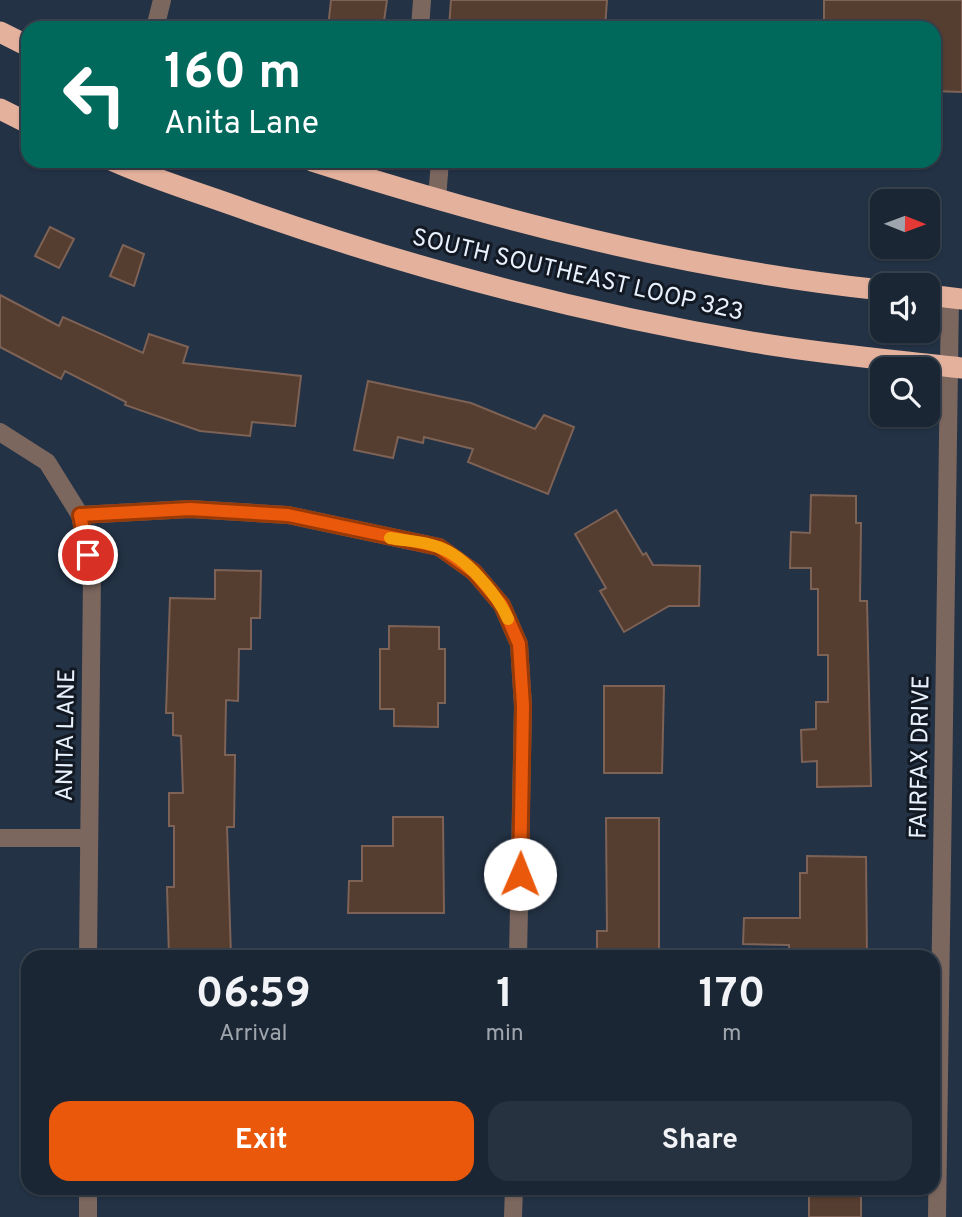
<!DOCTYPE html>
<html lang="en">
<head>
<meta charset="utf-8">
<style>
	:root { --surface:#1a2634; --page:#273240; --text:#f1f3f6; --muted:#9fa5ac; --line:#38434f; --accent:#ea580c }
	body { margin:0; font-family:Overpass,sans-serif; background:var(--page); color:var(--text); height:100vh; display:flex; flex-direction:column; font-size:26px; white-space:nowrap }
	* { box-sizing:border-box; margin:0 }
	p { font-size:23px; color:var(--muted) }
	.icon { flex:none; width:38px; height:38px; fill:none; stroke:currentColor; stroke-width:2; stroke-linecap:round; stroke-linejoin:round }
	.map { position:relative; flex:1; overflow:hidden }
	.sheet { position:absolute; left:21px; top:950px; width:919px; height:245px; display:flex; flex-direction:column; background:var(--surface); border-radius:21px; box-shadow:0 2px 5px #0004,0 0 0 2px var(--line) }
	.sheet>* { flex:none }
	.hud { position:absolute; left:21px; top:21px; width:920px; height:147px; border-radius:21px; box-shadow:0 2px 5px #0004,0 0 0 2px var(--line); background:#00695c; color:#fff; overflow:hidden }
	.needle { width:46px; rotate:91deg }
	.fabs { position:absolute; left:870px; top:189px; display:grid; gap:14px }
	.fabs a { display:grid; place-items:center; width:70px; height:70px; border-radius:14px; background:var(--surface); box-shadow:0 2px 5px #0004,0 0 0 2px var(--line); font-size:35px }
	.pin { position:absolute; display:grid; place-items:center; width:60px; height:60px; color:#fff; margin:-30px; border:4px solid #fff; border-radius:50%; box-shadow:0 2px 7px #0007 }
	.me { position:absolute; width:77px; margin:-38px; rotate:1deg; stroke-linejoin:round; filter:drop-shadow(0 0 5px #0008) }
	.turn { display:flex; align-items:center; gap:24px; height:147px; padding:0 28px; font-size:32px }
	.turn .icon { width:91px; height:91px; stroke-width:2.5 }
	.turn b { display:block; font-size:49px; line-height:60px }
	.eta { display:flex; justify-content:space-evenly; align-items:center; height:119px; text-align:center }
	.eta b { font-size:42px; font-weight:700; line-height:49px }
	.button { display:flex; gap:14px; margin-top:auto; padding:14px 28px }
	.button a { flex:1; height:80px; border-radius:21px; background:var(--accent); color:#fff; font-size:28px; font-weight:700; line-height:80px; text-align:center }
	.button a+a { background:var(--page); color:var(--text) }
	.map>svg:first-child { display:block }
	.building { fill:#553d30; stroke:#7d6255; stroke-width:2 }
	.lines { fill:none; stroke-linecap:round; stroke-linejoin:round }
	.lane { stroke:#7c675f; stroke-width:18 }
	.street { stroke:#7c675f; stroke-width:18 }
	.highway { stroke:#e4b19d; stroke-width:21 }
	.route-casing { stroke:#983908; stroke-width:18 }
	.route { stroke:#ea580c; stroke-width:12 }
	.slow { stroke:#f59e0b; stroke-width:12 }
	.labels { text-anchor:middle; stroke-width:6; stroke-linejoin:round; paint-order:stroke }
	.street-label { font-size:24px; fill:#e8f2ff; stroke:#131922 }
</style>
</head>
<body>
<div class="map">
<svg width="962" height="1217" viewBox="0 0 962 1217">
	<rect width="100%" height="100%" fill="#233245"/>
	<g class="building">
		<path d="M 331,0 L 387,0 L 383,28 L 328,28 Z"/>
		<path d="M 451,0 L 607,0 L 605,28 L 449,28 Z"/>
		<path d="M 824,0 L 962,0 L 962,92 L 934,91 L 934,28 L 824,28 Z"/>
		<path d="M 50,227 L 74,239 L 59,268 L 35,256 Z"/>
		<path d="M 123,245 L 144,254 L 134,286 L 110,276 Z"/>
		<path d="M 0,295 L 59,326 L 63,317 L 143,353 L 149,334 L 188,347 L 183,363 L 301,376 L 295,426 L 252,422 L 250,436 L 200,431 L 125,405 L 126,402 L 65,371 L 61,379 L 0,347 Z"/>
		<path d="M 368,381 L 471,403 L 535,429 L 544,415 L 574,427 L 548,494 L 468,462 L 473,449 L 424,437 L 423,443 L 398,437 L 393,458 L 354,450 Z"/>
		<path d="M 811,495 L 856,496 L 856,523 L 861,523 L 860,601 L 867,601 L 871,786 L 817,787 L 817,761 L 802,762 L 801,730 L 816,729 L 816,702 L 828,702 L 828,655 L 818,655 L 818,589 L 811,589 L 811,568 L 790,568 L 791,532 L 810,533 Z"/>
		<path d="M 616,510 L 643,555 L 646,553 L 653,565 L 700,566 L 699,606 L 669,606 L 624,632 L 600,591 L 606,588 L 575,534 Z"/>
		<path d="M 215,570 L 261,571 L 260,618 L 251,618 L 251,649 L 239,649 L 238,701 L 226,700 L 225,755 L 235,755 L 234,827 L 227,827 L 231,957 L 169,957 L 167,887 L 174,887 L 174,826 L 169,826 L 169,793 L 183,793 L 181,736 L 173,735 L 173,713 L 166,713 L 170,598 L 215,599 Z"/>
		<path d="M 389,626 L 439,627 L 439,649 L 445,649 L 445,703 L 438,703 L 438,727 L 394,726 L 394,709 L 380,709 L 380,649 L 389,649 Z"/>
		<path d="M 604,686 L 664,686 L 662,773 L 604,773 Z"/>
		<path d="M 393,817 L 443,817 L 444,913 L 348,913 L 349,881 L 362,881 L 362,846 L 393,846 Z"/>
		<path d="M 606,818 L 659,818 L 659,957 L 597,957 L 597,931 L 607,931 Z"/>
		<path d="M 807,856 L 866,857 L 867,957 L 789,957 L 789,945 L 743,944 L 744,918 L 800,918 L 800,873 L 807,873 Z"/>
		<rect x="809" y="1188" width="52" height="29"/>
	</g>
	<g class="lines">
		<g class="lane">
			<path d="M 420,28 L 422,0"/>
			<path d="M 437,199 L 440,161"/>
		</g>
		<g class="street">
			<path d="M 155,28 L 162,0"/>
			<path d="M 0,432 L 47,462 L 80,515 L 92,575 L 88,957"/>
			<path d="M 80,515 L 190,509 L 288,515 L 439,547 L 474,572 L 502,605 L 519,644 L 523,706 L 518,957"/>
			<path d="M 0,838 L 88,838"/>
			<path d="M 88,1188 L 88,1217"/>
			<path d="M 513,1217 L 514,1188"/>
			<path d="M 937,1217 L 950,297"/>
		</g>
		<g class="highway">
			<path d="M 0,32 L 28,46"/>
			<path d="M 0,109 L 28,123"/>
			<path d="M 113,161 C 158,181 206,195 252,212 C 415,269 582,313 752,342 C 822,354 892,360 962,368"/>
			<path d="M 312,161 C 497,220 689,270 882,290"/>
			<path d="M 928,295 L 962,299"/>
		</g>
	</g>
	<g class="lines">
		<defs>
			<path id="route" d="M 88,555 L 80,515 L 190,509 L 288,515 L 439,547 L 474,572 L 502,605 L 519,644 L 523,706 L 520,874"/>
		</defs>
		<use href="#route" class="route-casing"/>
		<use href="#route" class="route"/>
		<path class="slow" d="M 390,538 C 405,541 423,541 438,547 C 465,556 497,594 508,619"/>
	</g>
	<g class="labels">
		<g class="street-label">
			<text transform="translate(578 274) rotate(13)" y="8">SOUTH SOUTHEAST LOOP 323</text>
			<text transform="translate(65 735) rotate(-89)" y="8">ANITA LANE</text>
			<text transform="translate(919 757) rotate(-89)" y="8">FAIRFAX DRIVE</text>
		</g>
	</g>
</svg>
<div class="fabs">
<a><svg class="needle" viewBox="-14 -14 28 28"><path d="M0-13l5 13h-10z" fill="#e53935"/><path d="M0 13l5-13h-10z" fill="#9fa5ac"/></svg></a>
<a><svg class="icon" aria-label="sound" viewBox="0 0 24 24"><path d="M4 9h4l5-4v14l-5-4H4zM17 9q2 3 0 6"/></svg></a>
<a><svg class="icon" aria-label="search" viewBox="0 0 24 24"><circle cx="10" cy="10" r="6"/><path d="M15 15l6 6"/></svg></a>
</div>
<div class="pin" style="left:88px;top:555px;background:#d93025"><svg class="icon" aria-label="arrive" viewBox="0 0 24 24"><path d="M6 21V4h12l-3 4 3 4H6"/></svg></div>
<svg class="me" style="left:520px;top:874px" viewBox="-20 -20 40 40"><circle r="19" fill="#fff"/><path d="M0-13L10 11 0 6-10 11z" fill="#ea580c"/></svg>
<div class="hud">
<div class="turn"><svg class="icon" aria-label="left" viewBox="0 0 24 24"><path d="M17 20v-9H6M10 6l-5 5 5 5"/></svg><div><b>160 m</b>Anita Lane</div></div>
</div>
<section class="sheet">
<div class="eta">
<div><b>06:59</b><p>Arrival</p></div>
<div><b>1</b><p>min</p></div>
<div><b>170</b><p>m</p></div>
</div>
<div class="button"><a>Exit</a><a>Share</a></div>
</section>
</div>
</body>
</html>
